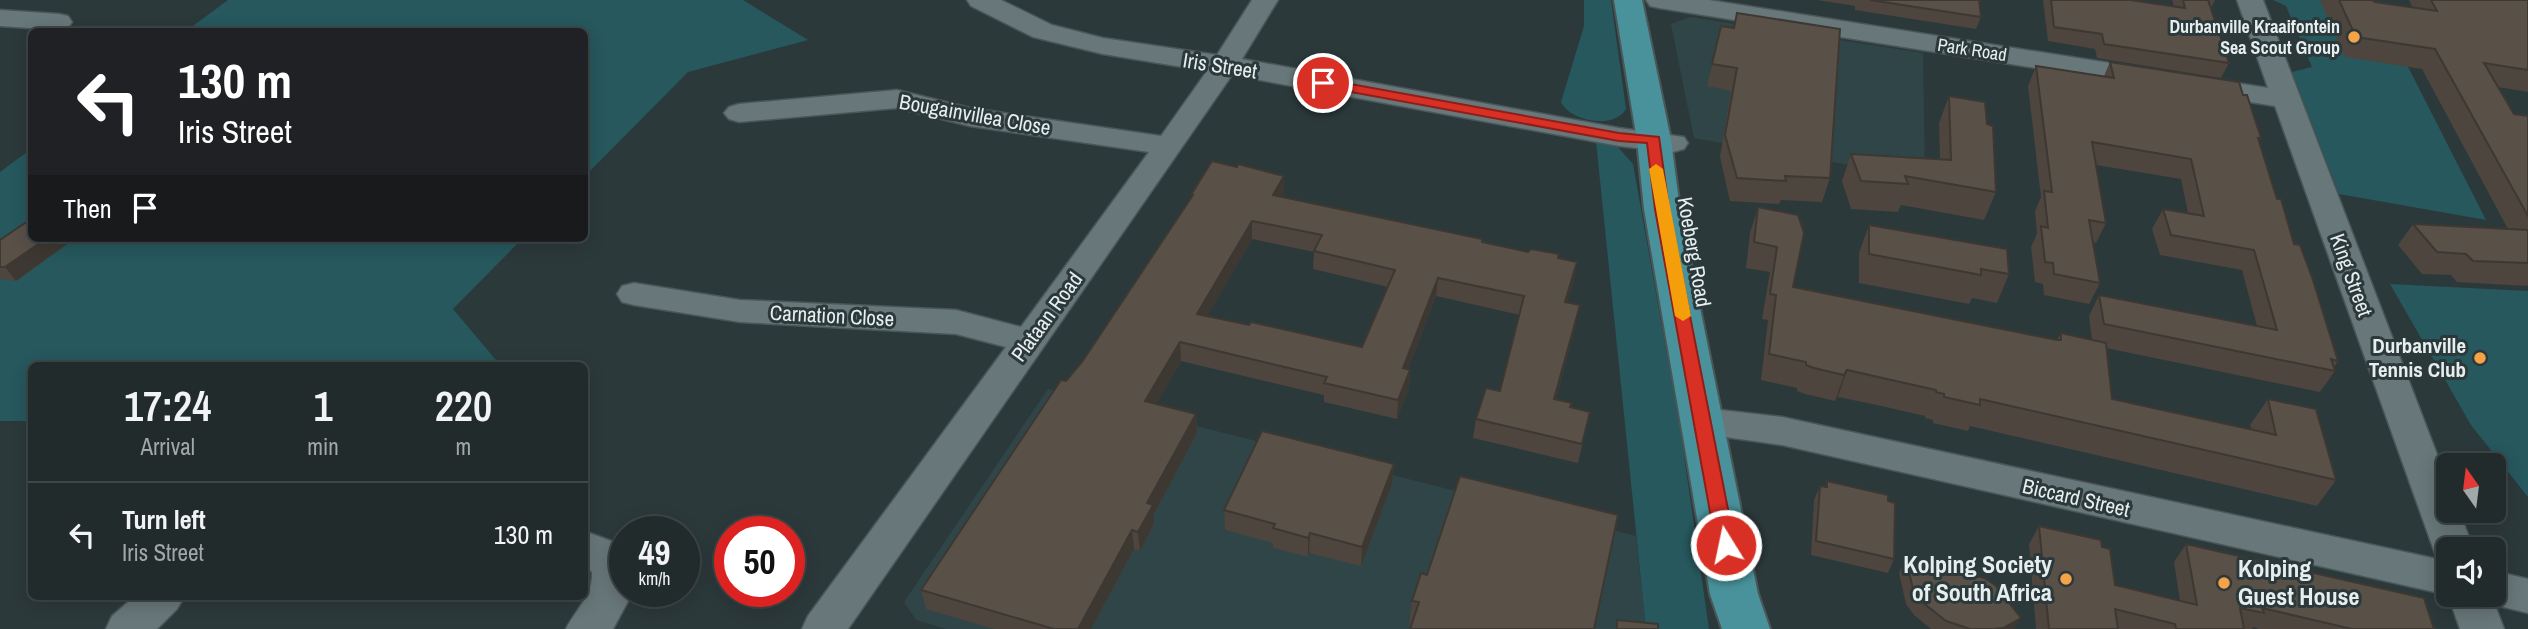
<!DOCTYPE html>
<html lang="en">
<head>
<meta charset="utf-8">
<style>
	:root { --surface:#212b2c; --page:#2d3738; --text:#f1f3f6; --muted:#a2a7a9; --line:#3e4748 }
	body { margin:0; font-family:"Archivo Narrow",sans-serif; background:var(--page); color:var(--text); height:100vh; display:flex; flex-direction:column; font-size:26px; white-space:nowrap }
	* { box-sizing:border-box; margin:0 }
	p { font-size:23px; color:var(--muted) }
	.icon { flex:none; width:38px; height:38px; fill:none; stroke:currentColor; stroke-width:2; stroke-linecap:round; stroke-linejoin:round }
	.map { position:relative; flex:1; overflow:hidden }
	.side { position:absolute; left:28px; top:362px; width:560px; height:238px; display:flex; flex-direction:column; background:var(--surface); border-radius:10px; box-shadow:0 4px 18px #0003,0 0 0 2px var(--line) }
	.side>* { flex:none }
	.top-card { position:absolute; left:28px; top:28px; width:560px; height:214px; border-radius:10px; box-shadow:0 4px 18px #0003,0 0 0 2px var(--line); background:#202124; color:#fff; overflow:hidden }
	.needle { width:46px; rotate:346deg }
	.controls { position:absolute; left:2436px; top:453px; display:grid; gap:14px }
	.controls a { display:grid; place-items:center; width:70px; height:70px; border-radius:10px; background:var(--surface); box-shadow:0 4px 18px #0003,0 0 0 2px var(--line); font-size:35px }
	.speed { position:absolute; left:609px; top:516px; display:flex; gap:14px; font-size:35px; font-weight:700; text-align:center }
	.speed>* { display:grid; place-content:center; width:91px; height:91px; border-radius:50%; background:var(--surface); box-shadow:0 4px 18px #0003,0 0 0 2px var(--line); line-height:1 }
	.speed small { font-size:18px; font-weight:400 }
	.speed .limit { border:10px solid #d22; background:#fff; color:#111 }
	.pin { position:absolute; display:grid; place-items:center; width:60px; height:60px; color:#fff; margin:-30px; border:4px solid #fff; border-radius:50%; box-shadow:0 2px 7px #0007 }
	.me { position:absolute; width:77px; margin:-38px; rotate:350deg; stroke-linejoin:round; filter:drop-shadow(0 0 5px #0008) }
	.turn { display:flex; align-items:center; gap:24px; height:147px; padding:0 35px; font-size:32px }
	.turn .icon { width:91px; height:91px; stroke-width:2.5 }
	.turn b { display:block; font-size:49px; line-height:60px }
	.then { display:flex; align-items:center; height:66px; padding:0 35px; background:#0003; gap:14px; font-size:26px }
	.eta { display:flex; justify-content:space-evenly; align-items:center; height:119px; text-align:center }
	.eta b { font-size:42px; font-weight:600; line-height:49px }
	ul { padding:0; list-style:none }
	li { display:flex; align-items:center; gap:21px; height:105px; padding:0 35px; border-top:2px solid var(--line) }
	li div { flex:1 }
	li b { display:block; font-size:26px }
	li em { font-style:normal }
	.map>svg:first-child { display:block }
	.built { fill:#304548 }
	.green { fill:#26585e }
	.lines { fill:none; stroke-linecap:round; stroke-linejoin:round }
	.minor-casing { stroke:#4a5657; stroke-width:3 }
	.major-casing { stroke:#4a5657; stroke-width:4 }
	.minor { fill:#687779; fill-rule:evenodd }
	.major { fill:#49929b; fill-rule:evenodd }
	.wall { fill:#4d453e; fill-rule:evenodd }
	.shaded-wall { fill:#3e3832 }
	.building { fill:#595048; stroke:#3e3832; stroke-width:2; fill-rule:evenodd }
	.route { fill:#d93025; stroke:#8d1f18; stroke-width:2 }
	.slow { fill:#f59e0b }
	.poi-dot { fill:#f6a247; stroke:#2c393b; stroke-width:2.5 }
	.labels { text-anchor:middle; stroke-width:6; stroke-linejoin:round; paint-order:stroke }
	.far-poi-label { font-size:18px; font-weight:bold; fill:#e6eeef; stroke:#2c393b; text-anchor:end }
	.far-street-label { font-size:18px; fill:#e6eeef; stroke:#2c393b }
	.street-label { font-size:21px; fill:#e6eeef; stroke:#2c393b }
	.poi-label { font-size:21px; font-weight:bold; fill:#e6eeef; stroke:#2c393b; text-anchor:end }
	.near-poi-label { font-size:24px; font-weight:bold; fill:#e6eeef; stroke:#2c393b; text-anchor:end }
</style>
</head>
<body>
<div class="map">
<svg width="2528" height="629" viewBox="0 0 2528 629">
	<rect width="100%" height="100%" fill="#2c393b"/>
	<g class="built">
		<path d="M 1690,17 L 1923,53 L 1925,178 L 1694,138 L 1671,24 Z"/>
		<path d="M 1048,389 L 1636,536 L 1646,629 L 946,629 L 916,620 L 904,602 Z"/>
	</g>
	<g class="green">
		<path d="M 228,0 L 743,0 L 808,40 L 688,72 L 585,176 L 584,32 L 186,31 Z"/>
		<path d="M 1584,0 L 1611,0 L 1626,109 C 1614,130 1570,121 1561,102 L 1584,26 Z"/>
		<path d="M 2273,0 L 2374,0 L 2486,220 L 2339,194 L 2292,72 L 2312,67 L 2286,6 Z"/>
		<path d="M 1596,141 L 1616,145 L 1633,164 L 1680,428 L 1709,629 L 1646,629 Z"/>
		<path d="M 31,149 L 32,238 L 523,238 L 453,309 L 501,366 L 32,366 L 31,421 L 0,421 L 0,172 Z"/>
		<path d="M 2390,284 L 2528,291 L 2528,497 L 2471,425 Z"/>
	</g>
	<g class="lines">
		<defs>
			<g id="minor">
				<path d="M 967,0 L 1001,0 L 1052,25 L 1103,38 L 1217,55 L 1252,0 L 1278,0 L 1242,59 L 1619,128 L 1684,137 L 1688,143 L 1684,149 L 1673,152 L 1619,146 L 1232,75 L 848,629 L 802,629 L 808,616 L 1006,347 L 956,334 L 740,322 L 634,305 L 622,302 L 617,294 L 622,286 L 634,283 L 740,300 L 956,310 L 1021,327 L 1149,152 L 970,126 L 897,108 L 739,122 L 729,119 L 724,113 L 729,107 L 739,104 L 897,90 L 970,108 L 1161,136 L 1207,71 L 1103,54 L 1033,37 L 971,6 Z"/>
				<path d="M 1646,0 L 1709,0 L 2268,88 L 2237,0 L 2263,0 L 2448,483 L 2448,511 L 2459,511 L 2474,550 L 2448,550 L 2448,595 L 1782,445 L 1690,432 L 1684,422 L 1690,412 L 1703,408 L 1782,417 L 2437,559 L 2275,106 L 1659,8 L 1650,6 Z"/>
				<path d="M 0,10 L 59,14 L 68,16 L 72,22 L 68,28 L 59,30 L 0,26 Z"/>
				<path d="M 584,531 L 614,542 L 625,552 L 625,592 L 633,592 L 613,629 L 566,629 C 576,609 593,596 592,572 L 584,565 Z"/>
				<path d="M 2494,571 L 2528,579 L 2528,613 L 2495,605 L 2504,629 L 2460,629 L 2448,595 L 2494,595 Z"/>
				<path d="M 134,597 L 184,597 L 177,609 L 157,629 L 106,629 L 112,616 Z"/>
			</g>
			<path id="major" d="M 1614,0 L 1642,0 L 1671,140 L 1680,209 L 1758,594 L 1770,629 L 1722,629 L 1710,594 L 1644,209 L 1637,140 Z"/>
		</defs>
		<use href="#minor" class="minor-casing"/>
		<use href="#major" class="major-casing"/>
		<use href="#minor" class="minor"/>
		<use href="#major" class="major"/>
	</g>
	<g class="wall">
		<path d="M 1817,0 L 1979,0 L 1981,17 L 1976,29 L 1855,10 L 1855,6 Z"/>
		<path d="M 2043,0 L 2130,0 L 2174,6 L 2172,0 L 2215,0 L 2211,8 L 2229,63 L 2221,78 L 2097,58 L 2095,49 L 2048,41 Z"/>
		<path d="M 2320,0 L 2372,0 L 2375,2 L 2413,8 L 2409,0 L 2528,0 L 2528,92 L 2498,87 L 2514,114 L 2528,116 L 2528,286 L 2457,282 L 2451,275 L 2422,274 L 2398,245 L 2413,224 L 2508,229 L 2422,69 L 2345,57 Z"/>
		<path d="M 1737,13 L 1830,178 L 1822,202 L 1781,200 L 1779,204 L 1730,201 L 1720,157 L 1731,91 L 1707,86 L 1721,26 L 1733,28 Z"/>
		<path d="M 2110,62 L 2243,95 L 2261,138 L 2259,141 L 2277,199 L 2338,361 L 2334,367 L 2335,371 L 2320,392 L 2106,348 L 2112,399 L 2252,430 L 2250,425 L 2268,399 L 2336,480 L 2317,506 L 1970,426 L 1968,431 L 1933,423 L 1933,420 L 1925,418 L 1925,416 L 1877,405 L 1838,397 L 1835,401 L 1805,394 L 1797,391 L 1797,388 L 1761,380 L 1768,320 L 1762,319 L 1770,272 L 1746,268 L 1750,233 L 1758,207 L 1798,215 L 1793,287 L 2057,340 L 2061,333 L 2092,340 L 2089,316 L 2099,295 L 2257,326 L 2242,270 L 2160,255 L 2152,229 L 2163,209 L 2188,213 L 2181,179 L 2096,165 L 2106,223 L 2096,243 L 2093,242 L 2100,283 L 2089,304 L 2044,295 L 2043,284 L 2035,282 L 2031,247 L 2037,234 L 2035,211 L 2041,197 L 2028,86 L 2036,66 L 2104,76 Z"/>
		<path d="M 1949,96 L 1987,124 L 1996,192 L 1984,220 L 1901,205 L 1898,212 L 1851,209 L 1842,181 L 1851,154 L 1940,159 L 1939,123 Z"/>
		<path d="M 1284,194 L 1282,197 L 1482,242 L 1577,262 L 1574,280 L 1567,302 L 1576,323 L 1556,399 L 1572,403 L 1571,407 L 1590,412 L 1578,463 L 1473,438 L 1476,419 L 1500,391 L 1520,315 L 1436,296 L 1408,369 L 1410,370 L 1409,388 L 1397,419 L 1324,402 L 1324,395 L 1181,361 L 1156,404 L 1196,414 L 1197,433 L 1154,514 L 1154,524 L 1140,551 L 1134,549 L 1091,629 L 994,629 L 926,609 L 921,590 L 1066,381 L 1082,362 L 1191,198 L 1191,195 ZM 1252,239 L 1314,252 L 1313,269 L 1388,287 L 1362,347 L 1207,316 Z"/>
		<path d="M 1869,225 L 2009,274 L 1997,303 L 1972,298 L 1969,304 L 1859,283 L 1859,253 Z"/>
		<path d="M 0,240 L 70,242 L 16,281 L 0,279 Z"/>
		<path d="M 1394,464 L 1392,484 L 1361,566 L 1309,553 L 1308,557 L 1273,548 L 1273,543 L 1225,530 L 1224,510 Z"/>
		<path d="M 1827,481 L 1888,501 L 1894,559 L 1888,573 L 1811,555 L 1814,500 L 1820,486 L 1825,487 Z"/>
		<path d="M 2039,526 L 2102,547 L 2115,585 L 2180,601 L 2174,562 L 2186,544 L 2434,629 L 2259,629 L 2253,627 L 2252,629 L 2036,629 L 2029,544 Z"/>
		<path d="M 1906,559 L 2021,618 L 2014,629 L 1931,629 L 1914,615 L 1906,604 L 1899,573 Z"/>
		<path d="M 1427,575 L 1411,625 L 1409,625 L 1412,601 Z"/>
	</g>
	<g class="shaded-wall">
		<path d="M 1284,176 L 1284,194 L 1273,214 L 1273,195 Z"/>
		<path d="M 1252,221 L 1252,239 L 1198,332 L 1197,314 Z"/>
		<path d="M 47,238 L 67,238 L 70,242 L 16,281 L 5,267 Z"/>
		<path d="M 1577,262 L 1574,280 L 1562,320 L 1565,302 Z"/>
		<path d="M 1438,278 L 1436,296 L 1401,387 L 1403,368 Z"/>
		<path d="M 1580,305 L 1576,323 L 1551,418 L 1554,399 Z"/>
		<path d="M 1180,342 L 1181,361 L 1147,420 L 1145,401 Z"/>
		<path d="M 1410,370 L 1409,388 L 1397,419 L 1398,400 Z"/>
		<path d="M 1847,370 L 1838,397 L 1835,401 L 1844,375 Z"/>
		<path d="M 1196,414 L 1197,433 L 1154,514 L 1154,524 L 1140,551 L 1138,532 L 1147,503 Z"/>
		<path d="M 1394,464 L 1392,484 L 1361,566 L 1362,547 Z"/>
		<path d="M 1132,530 L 1134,549 L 1091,629 L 1078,629 Z"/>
		<path d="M 1310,533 L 1309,553 L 1308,557 L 1308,538 Z"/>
		<path d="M 2021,618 L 2014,629 L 2003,629 L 2003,628 Z"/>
	</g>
	<g class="building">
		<path d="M 1870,0 L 1979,0 L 1981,17 Z"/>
		<path d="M 2051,0 L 2130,0 L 2185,8 L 2183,0 L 2208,0 L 2229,63 L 2104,44 L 2102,34 L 2054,27 Z"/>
		<path d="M 2339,0 L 2372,0 L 2375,2 L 2437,11 L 2431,0 L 2528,0 L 2528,70 L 2484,63 L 2514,114 L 2528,116 L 2528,216 L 2435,49 L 2356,37 Z"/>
		<path d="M 1737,13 L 1840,29 L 1830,178 L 1785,176 L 1786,181 L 1737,178 L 1725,135 L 1737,68 L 1712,64 L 1721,26 L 1734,28 Z"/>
		<path d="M 2110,62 L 2239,82 L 2243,95 L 2247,95 L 2261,138 L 2258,138 L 2277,199 L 2281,199 L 2294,244 L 2300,245 L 2313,280 L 2338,361 L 2331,359 L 2335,371 L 2104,324 L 2099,295 L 2277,330 L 2254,250 L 2171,235 L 2163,209 L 2204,216 L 2191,159 L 2092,142 L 2106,223 L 2089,220 L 2100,283 L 2054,274 L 2053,263 L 2045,262 L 2041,226 L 2048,228 L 2044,191 L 2052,192 L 2036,66 L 2114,78 Z"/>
		<path d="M 1949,96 L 1985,102 L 1987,124 L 1993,126 L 1996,192 L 1905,176 L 1908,184 L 1861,181 L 1851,154 L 1951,160 Z"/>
		<path d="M 1212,161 L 1237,167 L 1238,164 L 1284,176 L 1273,195 L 1482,239 L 1482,242 L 1528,252 L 1531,249 L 1559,254 L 1558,258 L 1577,262 L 1565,302 L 1580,305 L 1554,399 L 1572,403 L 1570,407 L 1590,412 L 1582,444 L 1476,419 L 1486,388 L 1500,391 L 1524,296 L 1438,278 L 1403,368 L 1410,370 L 1398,400 L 1324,383 L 1327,377 L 1180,342 L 1145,401 L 1196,414 L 1147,503 L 1153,505 L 1138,532 L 1132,530 L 1078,629 L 1054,629 L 921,590 L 1061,380 L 1066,381 L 1082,362 L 1193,195 L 1191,195 ZM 1252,221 L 1322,235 L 1314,251 L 1395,270 L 1362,347 L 1251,322 L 1249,325 L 1197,314 Z"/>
		<path d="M 1758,207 L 1798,215 L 1804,233 L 1793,287 L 2057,340 L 2061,340 L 2061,333 L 2106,343 L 2112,399 L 2276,435 L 2268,399 L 2316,409 L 2336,480 L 1980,399 L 1980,405 L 1944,397 L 1944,394 L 1936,392 L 1936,390 L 1887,379 L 1847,370 L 1844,375 L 1814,368 L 1806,365 L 1806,362 L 1769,354 L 1776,295 L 1770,294 L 1777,247 L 1754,242 Z"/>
		<path d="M 25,223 L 32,224 L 32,238 L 47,238 L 5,267 L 0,267 L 0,240 Z"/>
		<path d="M 2413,224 L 2528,230 L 2528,263 L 2473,261 L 2466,254 L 2437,252 Z"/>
		<path d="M 1869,225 L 2007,249 L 2009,274 L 1981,269 L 1981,275 L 1869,254 Z"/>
		<path d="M 1262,431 L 1394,464 L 1362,547 L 1310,533 L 1308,538 L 1273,528 L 1275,524 L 1224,510 Z"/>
		<path d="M 1460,476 L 1618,515 L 1594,629 L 1410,629 L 1419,602 L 1412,601 L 1421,573 L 1427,575 Z"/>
		<path d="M 1827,481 L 1888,495 L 1888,501 L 1895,503 L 1894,559 L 1816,541 L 1820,486 L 1827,487 Z"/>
		<path d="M 2039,526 L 2101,540 L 2102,547 L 2110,549 L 2115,585 L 2197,605 L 2186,544 L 2424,598 L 2434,629 L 2352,629 L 2262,608 L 2264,613 L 2240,608 L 2244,629 L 2176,629 L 2175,624 L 2115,609 L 2118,629 L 2049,629 Z"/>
		<path d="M 1906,559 L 1938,576 L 1961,572 L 1984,578 L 1995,585 L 2021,618 L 2003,628 L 1994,629 L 1970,629 L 1946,621 L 1921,601 L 1913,589 Z"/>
		<path d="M 1617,620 L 1658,624 L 1658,629 L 1617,629 Z"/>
	</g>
	<path class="route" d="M 1323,79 L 1619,133 L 1659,137 L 1669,209 L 1735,545 L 1732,550 L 1726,552 L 1719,550 L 1716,545 L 1655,209 L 1647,143 L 1619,141 L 1318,86 L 1318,80 Z"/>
	<path class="slow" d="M 1656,164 L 1663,169 L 1691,316 L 1683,321 L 1675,316 L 1649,169 Z"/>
	<g class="poi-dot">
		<circle cx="2354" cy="37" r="7"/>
		<circle cx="2480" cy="358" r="7"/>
		<circle cx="2066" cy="579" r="7"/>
		<circle cx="2224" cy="583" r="7"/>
	</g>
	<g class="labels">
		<g class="far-poi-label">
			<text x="2340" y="33">Durbanville Kraaifontein<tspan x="2340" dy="21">Sea Scout Group</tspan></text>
		</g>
		<g class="far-street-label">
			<text transform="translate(1972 50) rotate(9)" y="6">Park Road</text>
		</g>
		<g class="street-label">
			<text transform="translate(1220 66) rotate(9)" y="7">Iris Street</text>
			<text transform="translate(975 115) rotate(10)" y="7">Bougainvillea Close</text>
			<text transform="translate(1694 252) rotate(80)" y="7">Koeberg Road</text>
			<text transform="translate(2351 275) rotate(70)" y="7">King Street</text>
			<text transform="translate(832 316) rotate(3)" y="7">Carnation Close</text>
			<text transform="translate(1047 317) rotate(-54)" y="7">Plataan Road</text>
			<text transform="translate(2076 498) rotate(13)" y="7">Biccard Street</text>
		</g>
		<g class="poi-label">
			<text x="2466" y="353">Durbanville<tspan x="2466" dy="24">Tennis Club</tspan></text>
		</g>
		<g class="near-poi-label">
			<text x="2052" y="573">Kolping Society<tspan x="2052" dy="28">of South Africa</tspan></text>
			<text x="2238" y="577" text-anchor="start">Kolping<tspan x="2238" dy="28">Guest House</tspan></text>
		</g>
	</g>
</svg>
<div class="controls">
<a><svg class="needle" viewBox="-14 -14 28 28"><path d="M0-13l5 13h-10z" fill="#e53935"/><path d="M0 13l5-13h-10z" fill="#a2a7a9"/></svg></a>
<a><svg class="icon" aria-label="sound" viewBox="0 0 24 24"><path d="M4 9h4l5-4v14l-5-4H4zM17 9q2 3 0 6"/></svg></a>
</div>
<div class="speed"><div>49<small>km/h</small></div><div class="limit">50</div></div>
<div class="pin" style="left:1323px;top:83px;background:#d93025"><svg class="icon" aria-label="arrive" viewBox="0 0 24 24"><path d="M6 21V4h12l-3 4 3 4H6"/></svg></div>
<svg class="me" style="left:1726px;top:545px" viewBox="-20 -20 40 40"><circle r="17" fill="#d93025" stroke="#fff" stroke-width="3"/><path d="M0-11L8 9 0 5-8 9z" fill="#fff"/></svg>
<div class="top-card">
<div class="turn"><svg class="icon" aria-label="left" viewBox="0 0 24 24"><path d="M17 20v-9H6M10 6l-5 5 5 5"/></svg><div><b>130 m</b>Iris Street</div></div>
<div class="then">Then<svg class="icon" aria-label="arrive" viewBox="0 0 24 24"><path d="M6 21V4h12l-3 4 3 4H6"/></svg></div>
</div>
<section class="side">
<div class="eta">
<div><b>17:24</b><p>Arrival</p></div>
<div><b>1</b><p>min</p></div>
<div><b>220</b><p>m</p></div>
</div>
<ul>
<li><svg class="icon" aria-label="left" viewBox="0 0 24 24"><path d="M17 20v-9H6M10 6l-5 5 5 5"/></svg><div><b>Turn left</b><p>Iris Street</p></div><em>130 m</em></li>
</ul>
</section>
</div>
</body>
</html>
